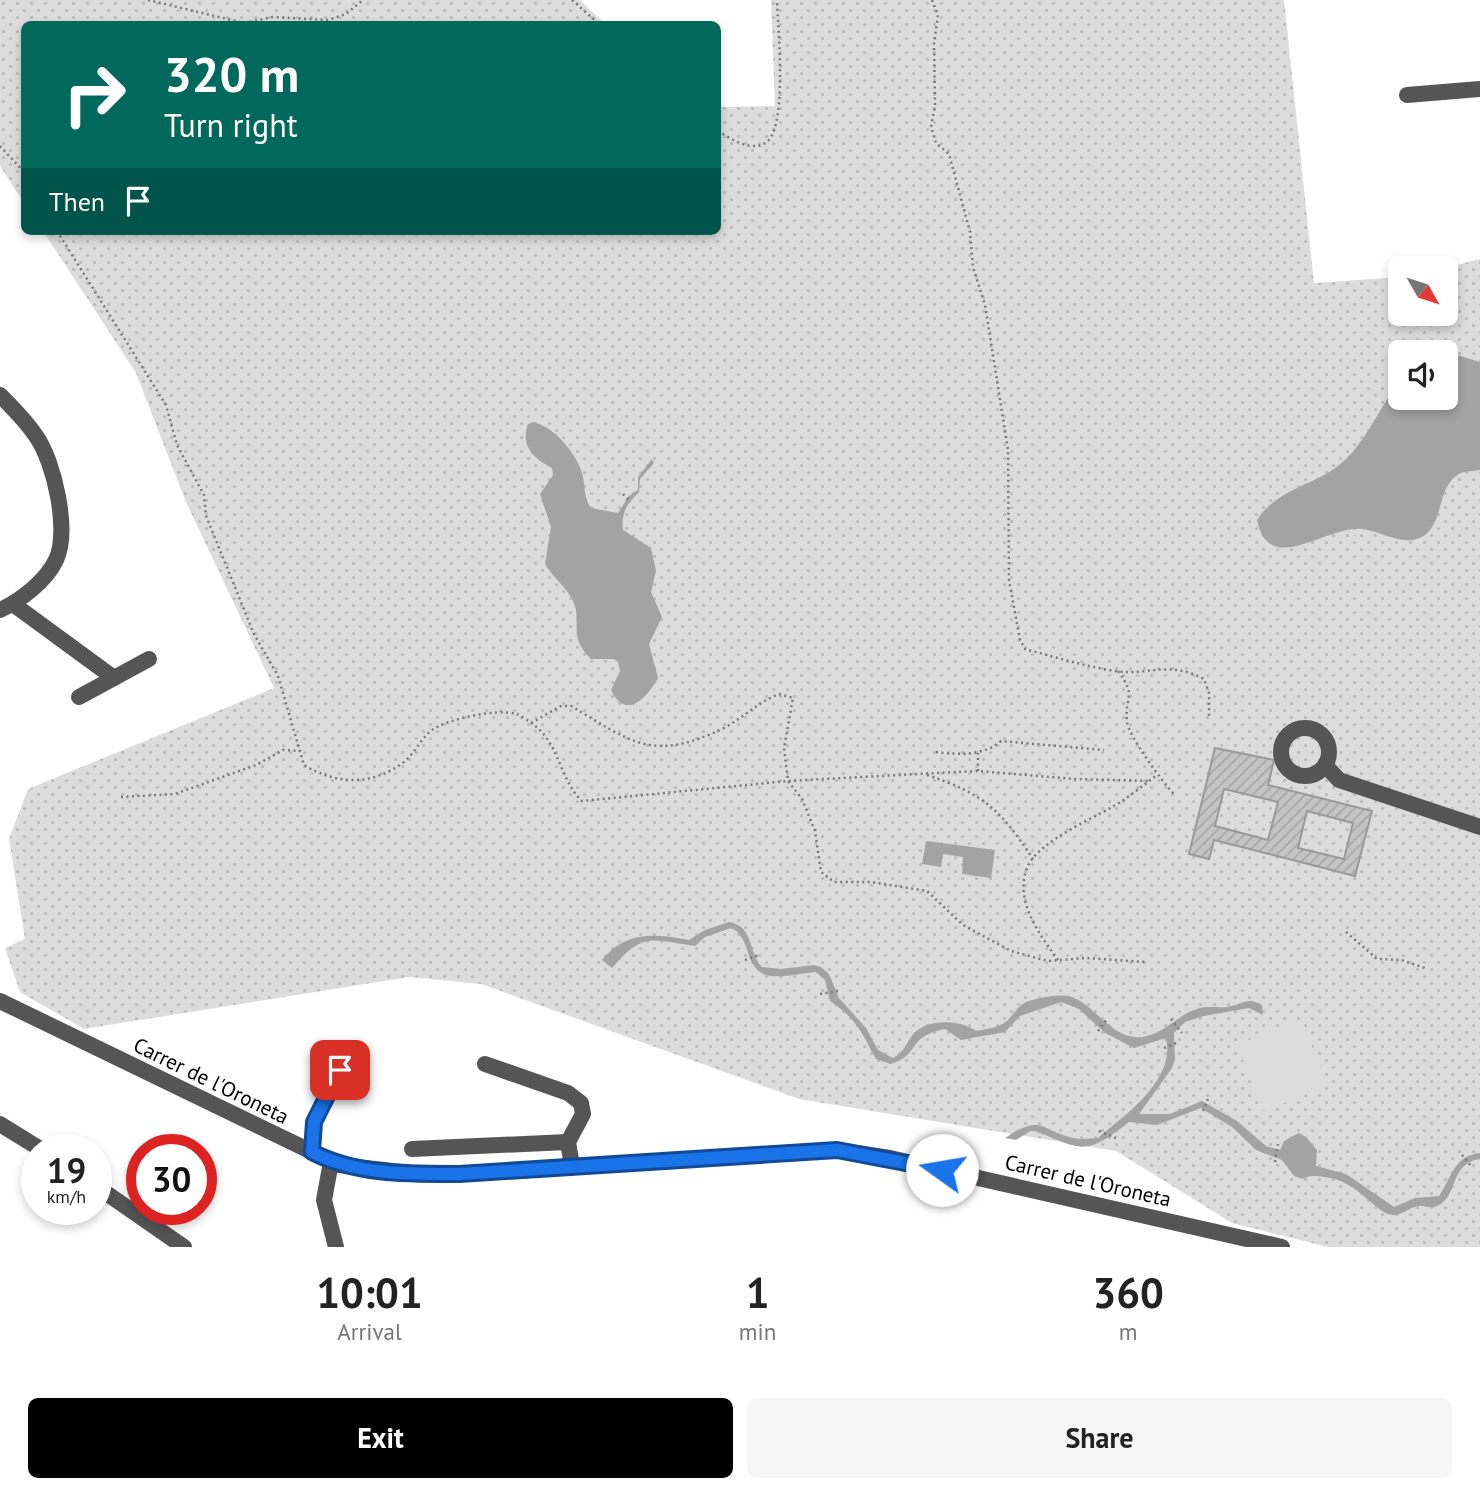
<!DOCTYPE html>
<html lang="en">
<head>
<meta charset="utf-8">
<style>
	:root { --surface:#fff; --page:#f6f6f6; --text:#222; --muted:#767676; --accent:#000 }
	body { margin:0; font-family:"PT Sans",sans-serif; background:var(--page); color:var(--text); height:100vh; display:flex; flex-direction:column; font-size:26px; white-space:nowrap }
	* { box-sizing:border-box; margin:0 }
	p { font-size:23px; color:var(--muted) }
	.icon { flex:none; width:38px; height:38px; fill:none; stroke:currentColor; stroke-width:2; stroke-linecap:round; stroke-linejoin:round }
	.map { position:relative; height:1247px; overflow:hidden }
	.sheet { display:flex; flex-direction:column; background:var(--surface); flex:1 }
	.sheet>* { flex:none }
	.hud { position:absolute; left:21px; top:21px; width:700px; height:214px; border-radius:10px; box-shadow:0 4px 10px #0003; background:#00695c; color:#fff; overflow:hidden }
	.needle { width:46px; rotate:129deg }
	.buttons { position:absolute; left:1388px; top:256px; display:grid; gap:14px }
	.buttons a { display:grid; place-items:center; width:70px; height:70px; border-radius:10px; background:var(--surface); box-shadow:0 4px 10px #0003; font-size:35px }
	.speed { position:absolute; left:21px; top:1134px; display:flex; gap:14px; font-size:35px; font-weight:700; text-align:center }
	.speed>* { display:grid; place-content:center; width:91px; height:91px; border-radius:50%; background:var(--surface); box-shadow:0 4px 10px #0003; line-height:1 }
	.speed small { font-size:18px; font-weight:400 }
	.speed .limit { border:10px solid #d22; background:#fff; color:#111 }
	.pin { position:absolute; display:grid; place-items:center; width:60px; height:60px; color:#fff; margin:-30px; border-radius:14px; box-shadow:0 4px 10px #0006 }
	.me { position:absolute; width:77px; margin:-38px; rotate:283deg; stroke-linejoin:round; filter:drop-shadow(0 0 5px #0008) }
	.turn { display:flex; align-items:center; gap:24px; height:147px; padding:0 28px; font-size:32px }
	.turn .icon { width:91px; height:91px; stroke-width:2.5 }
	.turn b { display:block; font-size:49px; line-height:60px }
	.then { display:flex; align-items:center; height:66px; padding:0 28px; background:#0003; gap:14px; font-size:26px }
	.eta { display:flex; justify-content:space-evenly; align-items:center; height:119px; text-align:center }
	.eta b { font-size:42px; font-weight:800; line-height:49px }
	.action { display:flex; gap:14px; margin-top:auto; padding:14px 28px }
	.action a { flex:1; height:80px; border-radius:10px; background:var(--accent); color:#fff; font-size:28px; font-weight:800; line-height:80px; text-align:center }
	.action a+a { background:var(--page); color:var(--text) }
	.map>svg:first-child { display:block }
	.grass { fill:url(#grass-dots); fill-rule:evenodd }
	.pitch { fill:#dcdcdc }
	.water { fill:#a3a3a3 }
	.building { fill:url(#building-hatch); stroke:#999; stroke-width:2; fill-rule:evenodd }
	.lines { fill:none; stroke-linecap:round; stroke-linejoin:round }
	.path { stroke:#777; stroke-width:2.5; stroke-dasharray:2 3.5; stroke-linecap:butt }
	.minor { stroke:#555; stroke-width:16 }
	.route-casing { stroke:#114b97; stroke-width:18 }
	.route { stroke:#1a73e8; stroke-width:12 }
	.labels { text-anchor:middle; stroke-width:7; stroke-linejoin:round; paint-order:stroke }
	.street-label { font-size:21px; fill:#000; stroke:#fff }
</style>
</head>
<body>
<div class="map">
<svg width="1480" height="1247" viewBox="0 0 1480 1247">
	<defs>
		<pattern id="grass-dots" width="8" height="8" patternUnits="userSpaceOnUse" patternTransform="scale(1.75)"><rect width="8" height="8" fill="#dcdcdc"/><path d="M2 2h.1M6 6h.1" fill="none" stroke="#bbb" stroke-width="1.8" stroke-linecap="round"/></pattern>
		<pattern id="building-hatch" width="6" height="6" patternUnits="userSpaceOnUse" patternTransform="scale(1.75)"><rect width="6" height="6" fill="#c4c4c4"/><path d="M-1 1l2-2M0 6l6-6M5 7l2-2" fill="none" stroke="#a7a7a7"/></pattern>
	</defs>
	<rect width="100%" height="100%" fill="#fff"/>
	<g class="grass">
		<path d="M 0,0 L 580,0 L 605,24 L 24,24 L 24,203 L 0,166 Z"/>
		<path d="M 771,0 L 1284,0 L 1314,283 L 1400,277 L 1400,313 L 1446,313 L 1446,268 L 1480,259 L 1480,1247 L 1328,1247 L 1232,1223 L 1116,1151 L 799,1099 L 481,984 L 409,977 L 84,1029 L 20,992 L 5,948 L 25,939 L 9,839 L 28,789 L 274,688 L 186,502 L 136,373 L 43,231 L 718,231 L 718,107 L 775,106 ZM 1400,352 L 1446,352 L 1446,397 L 1400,397 Z"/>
	</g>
	<path class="pitch" d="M 1301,1019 L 1328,1086 L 1263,1111 L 1237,1045 Z"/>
	<g class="water">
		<path d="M 1457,355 L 1480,362 L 1480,470 C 1474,471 1464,471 1459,474 C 1437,487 1444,520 1425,535 C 1405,549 1382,531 1362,529 C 1325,526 1269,578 1257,520 C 1278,487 1320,485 1346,459 C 1367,439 1380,407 1398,383 L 1400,397 L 1446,397 L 1446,357 Z"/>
		<path d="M 533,422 C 554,426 579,456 583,477 C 585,488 584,498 591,508 L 618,513 L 629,496 L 638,490 L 638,477 L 652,459 L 654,463 L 640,479 L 639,492 C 627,504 621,512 623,530 L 651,548 L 656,571 L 651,592 L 662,617 L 649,644 L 658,678 C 648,696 626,722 611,690 L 620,671 L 618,662 L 614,659 L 591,659 C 566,635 584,621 572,599 C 565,586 552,576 545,564 L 551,527 L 540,494 L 553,475 L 552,468 C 534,459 520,446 528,424 Z"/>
		<path d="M 926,841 L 995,850 L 991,878 L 962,874 L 963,857 L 943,854 L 941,867 L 922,864 Z"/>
		<path d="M 729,922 C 754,926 748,952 762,967 L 781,969 L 814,965 L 821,967 L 829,974 L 839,998 L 866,1028 L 878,1050 L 893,1058 C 905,1052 906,1043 914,1033 C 929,1018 961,1020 976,1031 C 987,1029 998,1028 1007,1021 C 1013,1015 1019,1005 1026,1002 C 1035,998 1059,994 1069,996 C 1095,1003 1111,1041 1143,1037 C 1166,1033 1179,1013 1200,1008 C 1208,1006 1218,1008 1227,1007 C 1242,1005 1247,996 1262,1005 L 1263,1015 L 1249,1008 L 1204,1016 L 1185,1022 L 1174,1033 L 1175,1059 L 1172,1068 L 1139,1114 L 1170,1114 L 1202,1101 L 1237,1121 L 1266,1146 L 1280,1150 L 1284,1141 L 1299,1133 L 1306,1137 L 1317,1150 L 1316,1166 L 1346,1174 L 1394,1207 L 1415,1198 L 1439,1196 C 1452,1178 1453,1156 1480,1153 L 1480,1159 C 1447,1164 1460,1200 1434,1207 C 1429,1208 1423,1205 1418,1206 C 1409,1208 1402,1215 1393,1215 C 1376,1215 1359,1180 1324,1177 C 1315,1176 1311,1175 1303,1179 L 1294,1176 L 1282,1160 L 1256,1150 L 1232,1127 L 1201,1108 L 1157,1125 L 1129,1122 C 1083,1158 1083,1149 1032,1130 L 1016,1140 L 1005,1138 C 1044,1113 1038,1130 1074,1138 C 1081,1140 1090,1138 1098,1138 C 1125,1115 1176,1080 1166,1038 L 1134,1048 L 1105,1033 L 1079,1009 L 1061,1002 L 1020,1016 L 1005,1032 L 961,1040 L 945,1029 C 906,1036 921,1056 890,1064 L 876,1059 C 861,1032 857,1019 830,1001 L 825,980 L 816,972 C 801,973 779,979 766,975 C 743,967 752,937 731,928 L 705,937 L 695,946 C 651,940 644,931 612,968 L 602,960 C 627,930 655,934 689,940 L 705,930 Z"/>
	</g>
	<path class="building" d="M 1215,748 L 1274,760 L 1268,785 L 1372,811 L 1355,876 L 1214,840 L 1209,859 L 1189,854 ZM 1224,789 L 1278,802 L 1268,840 L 1215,826 ZM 1307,811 L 1353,823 L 1344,859 L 1298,848 Z"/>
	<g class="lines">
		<g class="path">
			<path d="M 148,0 L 244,23 L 273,17 L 328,20 L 346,14 L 363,0"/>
			<path d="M 572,0 L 599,24"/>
			<path d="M 932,0 L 938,15 L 934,44 L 935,106 L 931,127 L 936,143 L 949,154 L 970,232 L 973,267 L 985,305 L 1008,450 L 1009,580 L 1020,640 L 1025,649 C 1054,657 1085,666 1114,671 C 1150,676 1167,660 1204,679 L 1209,693 L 1209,718"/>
			<path d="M 718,131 C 731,139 753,154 768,141 C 787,123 778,27 777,0"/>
			<path d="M 0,146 L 24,172"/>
			<path d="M 57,231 L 166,405 L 177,445 L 204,495 L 206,516 L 254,634 L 278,676 L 304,765 C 337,785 372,786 404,762 C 415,753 421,738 432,730 C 447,719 499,708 516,714 C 522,716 529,721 534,725 C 559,743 561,782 582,801 L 788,781 L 936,773 L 978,771 L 1075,779 L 1149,781"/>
			<path d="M 623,494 L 631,502"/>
			<path d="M 1118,671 C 1138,698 1124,695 1127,722 C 1128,735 1163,783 1174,794"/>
			<path d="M 531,723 L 561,706 L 571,706 C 632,742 652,763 724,728 C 743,718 758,702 779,694 L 793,698 L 784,748 L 788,781 L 802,799 L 815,831 L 821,872 L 834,882 L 871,882 L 927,891 L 963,925 L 1011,951 L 1048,961 L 1086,958 L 1145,962"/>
			<path d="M 936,752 C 959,755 983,756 1001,741 L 1104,750"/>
			<path d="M 978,771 L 978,753"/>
			<path d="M 927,775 C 984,794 1000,809 1033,859"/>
			<path d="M 121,797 L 175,794 L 256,765 L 283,750 L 300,751"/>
			<path d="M 1346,932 L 1377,959 L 1401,960 L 1425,968"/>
			<path d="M 745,960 L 759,955"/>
			<path d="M 1058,960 C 1040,935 1014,901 1027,868 C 1038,840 1098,817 1122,801 C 1134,793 1145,784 1157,775"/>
			<path d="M 820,994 L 838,991"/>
			<path d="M 1171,1019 L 1182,1033"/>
			<path d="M 1098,1031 L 1107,1019"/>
			<path d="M 1164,1048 L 1179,1042"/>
			<path d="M 1203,1111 L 1208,1099"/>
			<path d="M 1099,1131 L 1116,1138"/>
			<path d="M 1462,1155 L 1471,1166"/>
			<path d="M 1275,1162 L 1278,1144"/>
		</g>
		<g class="minor">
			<path d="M 1407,95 L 1480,89"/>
			<path d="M 0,395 C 12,407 26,421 36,436 C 54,461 70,531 56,560 C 46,581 20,601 0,610"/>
			<path d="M 13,604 L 114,678"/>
			<path d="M 79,697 L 149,659"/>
			<circle cx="1305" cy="752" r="24"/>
			<path d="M 1325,765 L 1339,780 L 1480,827"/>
			<path d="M 0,1001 L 339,1165 L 419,1174 L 459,1174 L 837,1150 L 890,1158 L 1282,1247"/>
			<path d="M 485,1064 L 568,1093 L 581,1103 L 583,1114 L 568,1142 L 572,1166"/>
			<path d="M 0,1124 L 42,1150"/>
			<path d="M 412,1149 L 568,1142"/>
			<path d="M 311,1152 L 314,1122 L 340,1070"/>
			<path d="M 331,1162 L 324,1200 L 336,1247"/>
			<path d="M 96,1186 L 184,1247"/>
		</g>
	</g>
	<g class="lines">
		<defs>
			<path id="route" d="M 340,1070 L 314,1122 L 312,1152 C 356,1175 409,1174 459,1174 L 837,1150 L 942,1170"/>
		</defs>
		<use href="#route" class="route-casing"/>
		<use href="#route" class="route"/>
	</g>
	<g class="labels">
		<g class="street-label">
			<text transform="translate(211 1081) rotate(26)" y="7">Carrer de l'Oroneta</text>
			<text transform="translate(1088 1181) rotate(13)" y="7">Carrer de l'Oroneta</text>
		</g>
	</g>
</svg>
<div class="buttons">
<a><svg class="needle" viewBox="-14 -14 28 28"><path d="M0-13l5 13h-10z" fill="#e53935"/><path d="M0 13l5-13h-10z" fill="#767676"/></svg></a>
<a><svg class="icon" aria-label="sound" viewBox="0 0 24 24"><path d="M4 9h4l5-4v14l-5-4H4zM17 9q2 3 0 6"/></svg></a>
</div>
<div class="speed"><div>19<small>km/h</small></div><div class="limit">30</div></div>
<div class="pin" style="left:340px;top:1070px;background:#d93025"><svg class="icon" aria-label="arrive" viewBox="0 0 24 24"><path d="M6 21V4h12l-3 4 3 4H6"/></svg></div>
<svg class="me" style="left:942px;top:1170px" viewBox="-20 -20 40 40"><circle r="19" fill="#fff"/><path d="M0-13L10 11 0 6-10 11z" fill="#1a73e8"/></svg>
<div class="hud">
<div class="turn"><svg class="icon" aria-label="right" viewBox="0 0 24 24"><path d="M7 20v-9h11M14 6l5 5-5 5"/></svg><div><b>320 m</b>Turn right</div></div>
<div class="then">Then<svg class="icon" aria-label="arrive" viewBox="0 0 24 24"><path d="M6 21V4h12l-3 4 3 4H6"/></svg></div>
</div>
</div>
<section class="sheet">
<div class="eta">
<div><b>10:01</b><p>Arrival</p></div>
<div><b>1</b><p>min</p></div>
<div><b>360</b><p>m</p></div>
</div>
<div class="action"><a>Exit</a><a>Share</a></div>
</section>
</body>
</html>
